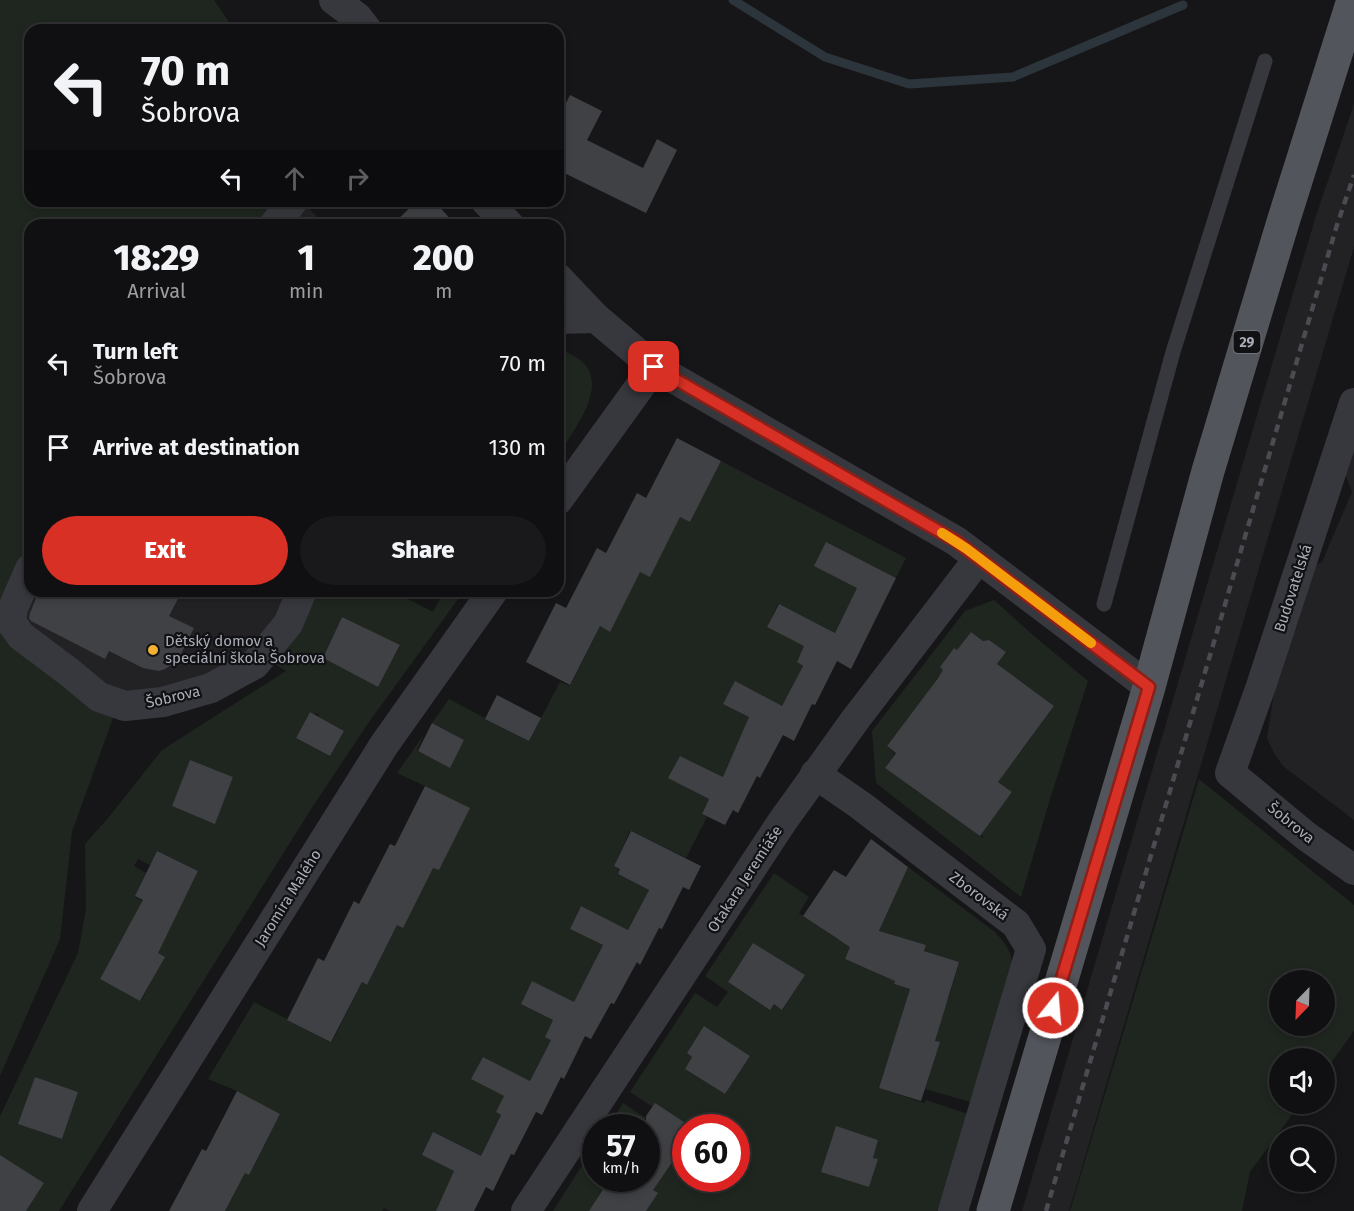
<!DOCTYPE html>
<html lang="en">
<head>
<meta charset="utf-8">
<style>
	:root { --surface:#101012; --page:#19191b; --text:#f1f3f6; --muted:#9c9d9f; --line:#303032; --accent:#d93025 }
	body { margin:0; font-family:"Fira Sans",sans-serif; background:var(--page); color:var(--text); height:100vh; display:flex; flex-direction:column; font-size:22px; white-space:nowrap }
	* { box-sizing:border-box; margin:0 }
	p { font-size:20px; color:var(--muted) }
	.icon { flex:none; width:33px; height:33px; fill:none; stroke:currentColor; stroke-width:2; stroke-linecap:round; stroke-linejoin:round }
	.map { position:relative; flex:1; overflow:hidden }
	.panel { position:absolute; left:24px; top:219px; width:540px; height:378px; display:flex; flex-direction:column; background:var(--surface); border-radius:18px; box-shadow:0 3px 9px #0003,0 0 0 2px var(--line) }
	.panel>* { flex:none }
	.guide { position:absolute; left:24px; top:24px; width:540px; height:183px; border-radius:18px; box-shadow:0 3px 9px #0003,0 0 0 2px var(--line); background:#101012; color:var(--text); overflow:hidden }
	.needle { width:39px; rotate:203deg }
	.fabs { position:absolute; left:1269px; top:970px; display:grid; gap:12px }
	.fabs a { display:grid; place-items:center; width:66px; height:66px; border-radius:50%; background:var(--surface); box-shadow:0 3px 9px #0003,0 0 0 2px var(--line); font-size:30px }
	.speed { position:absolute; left:582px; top:1114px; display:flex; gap:12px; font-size:30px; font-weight:700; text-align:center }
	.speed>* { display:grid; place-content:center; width:78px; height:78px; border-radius:50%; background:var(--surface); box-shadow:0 3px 9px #0003,0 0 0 2px var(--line); line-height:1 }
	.speed small { font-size:15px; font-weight:400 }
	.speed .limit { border:9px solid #d22; background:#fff; color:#111 }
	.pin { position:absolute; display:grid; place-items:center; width:51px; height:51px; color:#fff; margin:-26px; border-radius:12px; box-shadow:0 3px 9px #0006 }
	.me { position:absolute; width:66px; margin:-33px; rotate:17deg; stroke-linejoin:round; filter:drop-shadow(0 0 4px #0008) }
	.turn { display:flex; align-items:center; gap:21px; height:126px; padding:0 18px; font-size:27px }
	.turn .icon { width:78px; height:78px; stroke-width:2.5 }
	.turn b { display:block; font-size:42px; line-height:51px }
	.lanes { display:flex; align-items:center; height:57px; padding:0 18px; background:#0003; justify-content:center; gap:30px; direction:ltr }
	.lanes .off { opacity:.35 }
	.eta { display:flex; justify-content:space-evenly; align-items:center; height:102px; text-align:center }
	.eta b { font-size:36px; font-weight:800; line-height:42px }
	.button { display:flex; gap:12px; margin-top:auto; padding:12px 18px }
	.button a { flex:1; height:69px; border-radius:36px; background:var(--accent); color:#fff; font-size:24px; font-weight:800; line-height:69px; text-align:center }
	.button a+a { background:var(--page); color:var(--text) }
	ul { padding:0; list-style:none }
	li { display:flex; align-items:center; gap:18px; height:84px; padding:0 18px }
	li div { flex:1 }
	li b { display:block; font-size:22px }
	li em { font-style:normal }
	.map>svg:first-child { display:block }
	.built { fill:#222225 }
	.green { fill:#1e261f; fill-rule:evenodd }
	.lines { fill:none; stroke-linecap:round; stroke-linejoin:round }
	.stream { stroke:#2c353c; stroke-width:9 }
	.building { fill:#404145 }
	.lane { stroke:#37383d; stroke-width:15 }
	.street { stroke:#37383d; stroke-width:30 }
	.primary { stroke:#53555c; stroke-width:33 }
	.rail { stroke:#4a4c52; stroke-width:4.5; stroke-dasharray:8 6; stroke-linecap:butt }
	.route-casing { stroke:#8d1f18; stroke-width:15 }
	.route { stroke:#d93025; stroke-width:10 }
	.slow { stroke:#f59e0b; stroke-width:10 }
	.poi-dot { fill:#f2b134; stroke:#111113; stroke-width:2 }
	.labels { text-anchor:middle; stroke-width:4.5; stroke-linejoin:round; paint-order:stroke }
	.shield { fill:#111113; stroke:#7b7e86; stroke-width:1.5 }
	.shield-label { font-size:14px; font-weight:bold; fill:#a8adb8 }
	.street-label { font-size:15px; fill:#a8adb8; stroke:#111113 }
	.poi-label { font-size:15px; fill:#a8adb8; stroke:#111113; text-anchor:start }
</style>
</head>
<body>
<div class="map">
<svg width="1354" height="1211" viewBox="0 0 1354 1211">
	<rect width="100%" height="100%" fill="#161618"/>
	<g class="built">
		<path d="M 1354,104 L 1354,247 L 1069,1211 L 1022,1211 L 1315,219 Z"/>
		<path d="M 303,201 L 324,225 L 274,225 Z"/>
		<path d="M 1354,441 L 1354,820 L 1283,766 L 1274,753 L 1267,738 L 1275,686 L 1312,567 L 1322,562 L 1352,492 L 1344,471 Z"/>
		<path d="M 30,591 L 302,591 L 288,624 L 211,688 L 99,697 L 13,608 Z"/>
	</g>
	<g class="green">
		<path d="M 0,0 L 214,0 L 231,25 L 285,29 L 30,30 L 30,201 L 293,201 L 274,225 L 30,225 L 30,569 L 13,607 L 99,697 L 113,718 L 72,832 L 60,939 L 0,1076 Z"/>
		<path d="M 558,348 C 567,353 580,357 586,366 C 606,392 571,433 558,456 Z"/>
		<path d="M 721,461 L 906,558 L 896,578 L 826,543 L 858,588 L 835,633 L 778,604 L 767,627 L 805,646 L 797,662 L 803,666 L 782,706 L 723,704 L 749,717 L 727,779 L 680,756 L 669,778 L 709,799 L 702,814 L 707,817 L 686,858 L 630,831 L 614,866 L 620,869 L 618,874 L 649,890 L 628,930 L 581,906 L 570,929 L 603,945 L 595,961 L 600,964 L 579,1005 L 532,981 L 521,1004 L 553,1020 L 551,1040 L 530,1081 L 483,1057 L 472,1079 L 504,1096 L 496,1112 L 501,1115 L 481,1156 L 422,1155 L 454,1171 L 442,1211 L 390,1211 L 384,1208 L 382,1211 L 225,1211 L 245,1173 L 249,1175 L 280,1114 L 237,1091 L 208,1079 L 254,1002 L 332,1042 L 362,982 L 367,985 L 397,925 L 433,867 L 439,870 L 469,809 L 425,786 L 397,773 L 423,736 L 417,751 L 450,767 L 464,740 L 432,723 L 449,699 L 529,741 L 560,682 L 570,686 L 600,626 L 609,631 L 640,572 L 650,576 L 680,517 L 690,522 Z"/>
		<path d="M 319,591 L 393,591 L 433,612 L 444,591 L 464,591 L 369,722 L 313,806 L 59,1211 L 26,1211 L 44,1183 L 3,1157 L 0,1160 L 0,1116 L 78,953 L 86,909 L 85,844 L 108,818 L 162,750 L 286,671 L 276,665 ZM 342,617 L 400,646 L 378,687 L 323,658 ZM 310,712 L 315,714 L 316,713 L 319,715 L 319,717 L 344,731 L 330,756 L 296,738 ZM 190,761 L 233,777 L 215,823 L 172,806 ZM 157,851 L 198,871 L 176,916 L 135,897 L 146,873 L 134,866 L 138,859 L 150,865 ZM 124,935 L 164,957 L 141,1001 L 100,979 ZM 35,1077 L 78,1092 L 62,1139 L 19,1124 Z"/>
		<path d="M 994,600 L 1034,636 L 1088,681 L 1051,796 L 1021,897 L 876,783 L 872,731 L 965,611 ZM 971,632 L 983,641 L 989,640 L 1006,652 L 968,704 L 936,680 L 943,670 L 940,667 L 954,648 L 957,650 ZM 1020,681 L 1054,706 L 1022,750 L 988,725 ZM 910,716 L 954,749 L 921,794 L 885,768 L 895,753 L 887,746 ZM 979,768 L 1012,792 L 980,835 L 984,837 L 983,838 L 947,812 Z"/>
		<path d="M 1199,779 L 1354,905 L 1354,1031 L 1325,1071 L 1324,1059 L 1280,1059 L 1280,1104 L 1300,1104 L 1250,1172 L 1242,1211 L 1070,1211 ZM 1280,981 L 1324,981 L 1324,1026 L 1280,1026 Z"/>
		<path d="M 908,867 L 995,932 C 1006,944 1011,951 1013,967 L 974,1103 L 925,1089 L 939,1042 L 898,1029 L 879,1088 L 924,1103 L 926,1100 L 971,1115 L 942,1211 L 646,1211 L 636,1179 L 646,1179 L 685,1142 L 686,1179 L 736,1179 L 736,1128 L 693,1128 L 653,1107 L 630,1092 L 695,993 L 717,1007 L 728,992 L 705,976 L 774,873 L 809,897 L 799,913 L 837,939 L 858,930 L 845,959 L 863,967 ZM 908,940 L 926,945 L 924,951 L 959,962 L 948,1000 L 894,984 ZM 753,943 L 804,975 L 783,1010 L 774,1004 L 770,1009 L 728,982 ZM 710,1030 L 750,1056 L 725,1094 L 685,1069 L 692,1057 L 687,1053 L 697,1038 L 702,1041 ZM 836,1127 L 878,1140 L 873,1158 L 877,1159 L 822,1172 Z"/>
		<path d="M 623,1103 L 646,1118 L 639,1128 L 607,1128 Z"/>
		<path d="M 583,1164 L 595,1172 L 596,1179 L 607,1179 L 609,1181 L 600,1211 L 553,1211 Z"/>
	</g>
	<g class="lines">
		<path class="stream" d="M 733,0 L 825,57 L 909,84 L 1013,77 L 1183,5"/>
	</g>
	<g class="building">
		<path d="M 570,95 L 602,111 L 587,140 L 643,168 L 657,139 L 677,150 L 646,213 L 558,170 L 558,119 Z"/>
		<path d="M 417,201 L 434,201 L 456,225 L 392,225 Z"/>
		<path d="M 677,438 L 721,461 L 690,522 L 680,517 L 650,577 L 640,572 L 610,632 L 600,626 L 570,685 L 526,662 L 556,603 L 566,608 L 597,548 L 606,553 L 637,493 L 646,498 Z"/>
		<path d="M 826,542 L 896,578 L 851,669 L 837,661 L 815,705 L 812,704 L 794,741 L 783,735 L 760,778 L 757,776 L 738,813 L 733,810 L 725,825 L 702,814 L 709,799 L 668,778 L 680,756 L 723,777 L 749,717 L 723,704 L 735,681 L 782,706 L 803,666 L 797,662 L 804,646 L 767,627 L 779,604 L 835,633 L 857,588 L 814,566 Z"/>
		<path d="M 39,591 L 182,591 L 169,616 L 194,628 L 179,658 L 176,662 L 165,669 L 159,671 L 143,668 L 109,651 L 105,659 L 31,621 L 29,618 L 30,613 Z"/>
		<path d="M 342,617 L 400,645 L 378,687 L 323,658 Z"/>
		<path d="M 971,632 L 983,641 L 989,640 L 1006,652 L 997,664 L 1054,706 L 998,782 L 1012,792 L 980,836 L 885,768 L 896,753 L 887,746 L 936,681 L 943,670 L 940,667 L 954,648 L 957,650 Z"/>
		<path d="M 497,695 L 541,718 L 529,741 L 485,719 Z"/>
		<path d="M 310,712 L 344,731 L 330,756 L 296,738 Z"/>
		<path d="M 432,723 L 464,740 L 450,768 L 418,751 Z"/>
		<path d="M 190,760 L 233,777 L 215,824 L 172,806 Z"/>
		<path d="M 425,786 L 470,808 L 439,870 L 433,868 L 403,928 L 397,925 L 367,985 L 362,982 L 331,1042 L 287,1020 L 318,958 L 324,961 L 354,901 L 359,904 L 390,844 L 395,846 Z"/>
		<path d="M 631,831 L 701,866 L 689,890 L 683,887 L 662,929 L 659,928 L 640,965 L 637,962 L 614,1004 L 611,1003 L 591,1039 L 585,1036 L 564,1079 L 561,1077 L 542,1115 L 536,1112 L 514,1155 L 511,1154 L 493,1191 L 486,1187 L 474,1211 L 436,1211 L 454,1171 L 422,1155 L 433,1132 L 481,1156 L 501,1115 L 496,1112 L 504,1096 L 471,1079 L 483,1057 L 530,1081 L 551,1040 L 545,1037 L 553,1020 L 521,1004 L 532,981 L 574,1002 L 603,945 L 570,929 L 581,906 L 628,930 L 649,890 L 618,874 L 620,869 L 614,866 Z"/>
		<path d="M 871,839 L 908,867 L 879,931 L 926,945 L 924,951 L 959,962 L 935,1041 L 940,1042 L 921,1101 L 879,1088 L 910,989 L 894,984 L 895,981 L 845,959 L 850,947 L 803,916 L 834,870 L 846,877 Z"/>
		<path d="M 157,851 L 198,871 L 158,953 L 165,957 L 140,1001 L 100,979 L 143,900 L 135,896 Z"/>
		<path d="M 753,943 L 805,975 L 782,1010 L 774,1004 L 770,1010 L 728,982 Z"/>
		<path d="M 704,1026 L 750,1056 L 725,1094 L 685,1069 L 692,1057 L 687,1053 Z"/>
		<path d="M 35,1077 L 78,1092 L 62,1139 L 18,1124 Z"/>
		<path d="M 237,1091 L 280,1114 L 249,1175 L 245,1173 L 225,1211 L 169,1211 L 202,1149 L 206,1151 Z"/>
		<path d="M 655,1103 L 693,1128 L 686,1128 L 686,1142 L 653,1190 L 658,1193 L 646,1211 L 589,1211 L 610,1179 L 646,1179 L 646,1116 Z"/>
		<path d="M 836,1126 L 878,1140 L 873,1158 L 878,1159 L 869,1187 L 821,1172 Z"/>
		<path d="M 0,1155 L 44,1183 L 26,1211 L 0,1211 Z"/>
	</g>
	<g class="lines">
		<path class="lane" d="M 1104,604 L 1173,352 L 1265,61"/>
		<g class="street">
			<path d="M 334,0 L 357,17 L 367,30"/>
			<path d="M 486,201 L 509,225"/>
			<path d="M 274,225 L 293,201"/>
			<path d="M 558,278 L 596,318 L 654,367 L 956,541 L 1149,687"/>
			<path d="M 558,319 L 596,318"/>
			<path d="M 1354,403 L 1261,686 L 1230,773 L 1306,836 L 1354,870"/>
			<path d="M 558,500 L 654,367"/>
			<path d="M 30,569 L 13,608 L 11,622 L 21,636 L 69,672 L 99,697 L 125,706 L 163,702 L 211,688 L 255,664 L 288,624 L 302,591"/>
			<path d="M 815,774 L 860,805 L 1016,924 L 1031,949 L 953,1211"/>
			<path d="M 92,1211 L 384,745 L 493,591"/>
			<path d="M 526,1211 L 782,822 L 855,720 L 979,558"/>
		</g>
		<path class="primary" d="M 993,1211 L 1149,687 L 1208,471 L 1283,222 L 1353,0"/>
		<path class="rail" d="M 1046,1211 L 1337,225 L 1354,175"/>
	</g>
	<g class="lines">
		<defs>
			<path id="route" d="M 654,367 L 956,541 L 1149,687 L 1053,1008"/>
		</defs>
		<use href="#route" class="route-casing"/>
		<use href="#route" class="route"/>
		<path class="slow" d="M 942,533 L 967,549 L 1091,643"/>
	</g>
	<circle class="poi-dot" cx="153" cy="650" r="6"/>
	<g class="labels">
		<rect class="shield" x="1233.5" y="331" width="27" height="22" rx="4.5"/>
		<g class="shield-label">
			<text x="1247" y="347">29</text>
		</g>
		<g class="street-label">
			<text transform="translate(1293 588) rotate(-72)" y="5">Budovatelská</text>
			<text transform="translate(173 697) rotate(-13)" y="5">Šobrova</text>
			<text transform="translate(1291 823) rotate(39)" y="5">Šobrova</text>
			<text transform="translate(745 879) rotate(-57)" y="5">Otakara Jeremiáše</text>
			<text transform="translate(979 896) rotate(37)" y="5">Zborovská</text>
			<text transform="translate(288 898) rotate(-58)" y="5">Jaromíra Malého</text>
		</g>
		<g class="poi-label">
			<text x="165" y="646">Dětský domov a<tspan x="165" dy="17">speciální škola Šobrova</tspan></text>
		</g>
	</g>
</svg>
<div class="fabs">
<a><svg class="needle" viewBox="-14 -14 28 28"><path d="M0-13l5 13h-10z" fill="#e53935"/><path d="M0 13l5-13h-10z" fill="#9c9d9f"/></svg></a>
<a><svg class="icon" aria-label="sound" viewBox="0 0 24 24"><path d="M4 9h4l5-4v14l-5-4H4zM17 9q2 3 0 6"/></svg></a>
<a><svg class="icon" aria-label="search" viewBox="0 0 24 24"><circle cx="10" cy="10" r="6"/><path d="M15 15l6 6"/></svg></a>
</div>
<div class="speed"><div>57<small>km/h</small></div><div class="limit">60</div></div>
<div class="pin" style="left:654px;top:367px;background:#d93025"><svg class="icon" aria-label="arrive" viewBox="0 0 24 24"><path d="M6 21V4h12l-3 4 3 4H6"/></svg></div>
<svg class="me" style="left:1053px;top:1008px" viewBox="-20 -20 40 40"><circle r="17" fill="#d93025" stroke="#fff" stroke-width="3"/><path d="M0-11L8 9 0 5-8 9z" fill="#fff"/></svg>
<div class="guide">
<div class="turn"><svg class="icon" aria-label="left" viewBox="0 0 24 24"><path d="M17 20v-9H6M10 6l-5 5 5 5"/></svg><div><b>70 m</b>Šobrova</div></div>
<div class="lanes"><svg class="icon" aria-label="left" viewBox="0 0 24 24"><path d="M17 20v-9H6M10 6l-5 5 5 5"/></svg><svg class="icon off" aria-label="ahead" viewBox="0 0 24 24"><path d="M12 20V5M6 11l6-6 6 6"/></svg><svg class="icon off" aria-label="right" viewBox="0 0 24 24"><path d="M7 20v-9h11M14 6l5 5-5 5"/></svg></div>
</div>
<section class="panel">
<div class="eta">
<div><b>18:29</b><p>Arrival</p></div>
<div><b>1</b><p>min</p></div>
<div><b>200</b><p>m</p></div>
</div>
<ul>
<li><svg class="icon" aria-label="left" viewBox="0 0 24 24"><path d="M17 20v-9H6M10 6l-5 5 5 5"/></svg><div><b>Turn left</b><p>Šobrova</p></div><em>70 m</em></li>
<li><svg class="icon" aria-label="arrive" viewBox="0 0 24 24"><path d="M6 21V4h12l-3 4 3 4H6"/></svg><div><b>Arrive at destination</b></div><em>130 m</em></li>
</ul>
<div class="button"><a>Exit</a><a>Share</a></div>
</section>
</div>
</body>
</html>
